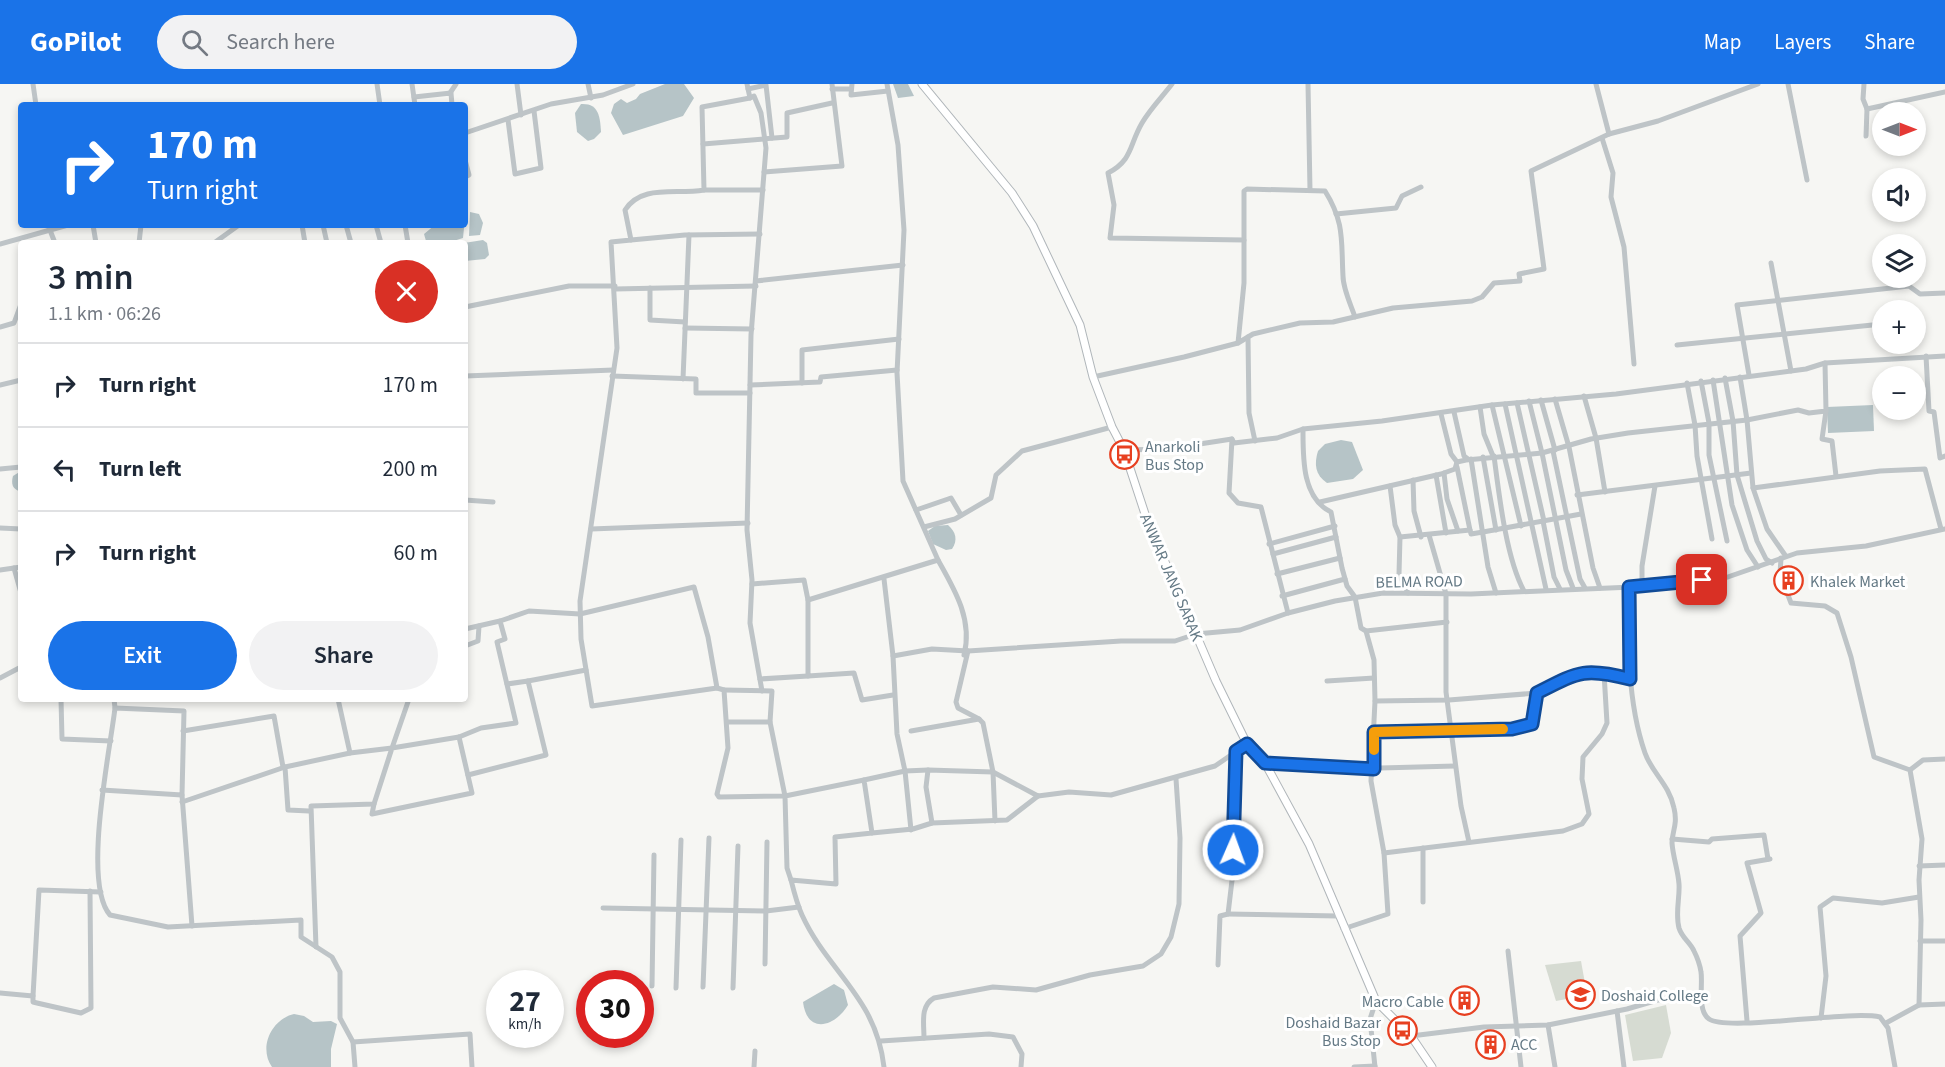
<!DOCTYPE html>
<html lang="en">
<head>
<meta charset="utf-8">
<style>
	:root { --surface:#fff; --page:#f2f2f3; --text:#1f2937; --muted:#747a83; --line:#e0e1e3; --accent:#1a73e8 }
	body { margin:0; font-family:"Source Sans 3",sans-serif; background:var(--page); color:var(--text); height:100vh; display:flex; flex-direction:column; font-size:22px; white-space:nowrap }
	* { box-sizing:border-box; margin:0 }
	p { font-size:20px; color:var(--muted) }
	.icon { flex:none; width:33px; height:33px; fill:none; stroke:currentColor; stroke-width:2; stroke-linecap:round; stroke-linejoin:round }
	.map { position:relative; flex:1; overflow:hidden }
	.sheet { position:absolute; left:18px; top:156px; width:450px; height:462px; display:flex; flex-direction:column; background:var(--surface); border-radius:6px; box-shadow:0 3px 9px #0003 }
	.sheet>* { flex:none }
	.banner { position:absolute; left:18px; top:18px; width:450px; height:126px; border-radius:6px; box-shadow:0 3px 9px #0003; background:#1a73e8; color:#fff; overflow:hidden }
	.needle { width:39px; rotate:90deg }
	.tools { position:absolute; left:1872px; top:18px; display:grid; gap:12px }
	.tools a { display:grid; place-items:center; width:54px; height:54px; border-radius:50%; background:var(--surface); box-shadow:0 3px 9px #0003; font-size:30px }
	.speed { position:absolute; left:486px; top:886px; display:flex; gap:12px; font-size:30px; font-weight:700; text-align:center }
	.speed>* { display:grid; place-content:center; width:78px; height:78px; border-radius:50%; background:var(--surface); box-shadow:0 3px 9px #0003; line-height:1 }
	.speed small { font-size:15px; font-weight:400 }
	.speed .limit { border:9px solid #d22; background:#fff; color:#111 }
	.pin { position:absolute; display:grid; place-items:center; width:51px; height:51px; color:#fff; margin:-26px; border-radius:12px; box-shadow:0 3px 9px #0006 }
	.me { position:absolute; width:66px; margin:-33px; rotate:2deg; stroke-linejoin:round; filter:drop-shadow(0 0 4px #0008) }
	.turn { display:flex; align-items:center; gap:21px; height:126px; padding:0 30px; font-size:27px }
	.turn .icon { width:78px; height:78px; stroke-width:2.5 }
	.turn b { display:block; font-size:42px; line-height:51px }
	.round { display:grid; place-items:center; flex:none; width:63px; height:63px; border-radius:32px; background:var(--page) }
	.headline { display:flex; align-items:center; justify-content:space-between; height:102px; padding:0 30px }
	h1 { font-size:36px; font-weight:600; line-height:45px }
	.cta { display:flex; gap:12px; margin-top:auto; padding:12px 30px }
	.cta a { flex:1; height:69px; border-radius:36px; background:var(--accent); color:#fff; font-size:24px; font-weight:600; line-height:69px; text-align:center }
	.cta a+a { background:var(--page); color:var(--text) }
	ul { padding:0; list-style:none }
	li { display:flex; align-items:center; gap:18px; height:84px; padding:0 30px; border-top:2px solid var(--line) }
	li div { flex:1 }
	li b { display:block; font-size:22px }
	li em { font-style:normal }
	header { display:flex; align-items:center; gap:36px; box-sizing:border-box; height:84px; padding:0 30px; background:var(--accent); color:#fff }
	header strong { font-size:28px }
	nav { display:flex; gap:33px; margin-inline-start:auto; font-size:21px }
	.search { width:420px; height:54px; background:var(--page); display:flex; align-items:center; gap:15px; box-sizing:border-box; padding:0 21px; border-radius:33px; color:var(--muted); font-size:22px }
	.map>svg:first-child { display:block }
	.green { fill:#d6dbd2 }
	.water { fill:#b6c4c7 }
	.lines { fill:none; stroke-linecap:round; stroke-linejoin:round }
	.major-casing { stroke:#b0b6ba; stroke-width:9 }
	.minor { stroke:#bec4c7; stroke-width:5 }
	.major { stroke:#fff; stroke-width:7 }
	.route-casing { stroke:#114b97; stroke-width:15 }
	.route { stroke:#1a73e8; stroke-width:10 }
	.slow { stroke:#f59e0b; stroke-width:10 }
	.labels { text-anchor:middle; stroke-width:6; stroke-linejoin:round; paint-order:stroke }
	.poi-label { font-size:16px; fill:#647985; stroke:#fff; text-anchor:start }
	.street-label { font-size:16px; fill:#647985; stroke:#fff }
</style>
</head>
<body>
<header>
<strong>GoPilot</strong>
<div class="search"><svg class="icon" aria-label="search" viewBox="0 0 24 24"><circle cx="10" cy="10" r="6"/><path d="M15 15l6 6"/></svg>Search here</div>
<nav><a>Map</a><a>Layers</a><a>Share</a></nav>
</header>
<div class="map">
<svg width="1945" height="983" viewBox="0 0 1945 983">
	<rect width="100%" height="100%" fill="#f6f6f3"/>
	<g class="green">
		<path d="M 1581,877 L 1586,905 L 1577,913 L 1556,917 L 1545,881 Z"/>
		<path d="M 1666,921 L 1671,949 L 1662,974 L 1633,977 L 1625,931 Z"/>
	</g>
	<g class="water">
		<path d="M 665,0 L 684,0 L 694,14 L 683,32 L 623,51 L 611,29 L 614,20 L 621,15 L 627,19 L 636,15 L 640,10 Z"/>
		<path d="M 893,0 L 908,0 L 914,12 L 898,14 Z"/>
		<path d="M 581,20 C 599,19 600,33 601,48 L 594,55 L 588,57 L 577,48 L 575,29 Z"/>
		<path d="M 470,128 L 479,130 L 483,139 L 480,151 L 469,152 Z"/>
		<path d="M 465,134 L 463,154 L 447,159 L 426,157 L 424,150 L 435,141 L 465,141 Z"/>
		<path d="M 483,156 L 487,159 L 489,171 L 485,175 L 465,177 L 464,159 Z"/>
		<path d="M 1873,321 L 1874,347 L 1828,349 L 1827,323 Z"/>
		<path d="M 1341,356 L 1352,358 L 1363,386 L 1353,395 L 1327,399 C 1315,391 1314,380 1318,367 L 1325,360 Z"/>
		<path d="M 21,387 L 21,408 C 12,405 11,400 13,392 Z"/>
		<path d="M 948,441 C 956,448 958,456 952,465 L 946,466 L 933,460 L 928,447 L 935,442 Z"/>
		<path d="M 834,900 L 844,906 L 848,921 C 835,943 807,951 803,918 Z"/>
		<path d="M 294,930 L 304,932 L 313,938 L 331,937 L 337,940 L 331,965 L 331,983 L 272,983 C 258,963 272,935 294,930 Z"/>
	</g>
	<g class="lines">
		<defs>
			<path id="major" d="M 922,0 L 1012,109 L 1033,142 L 1080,241 L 1093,293 L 1112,343 L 1124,366 L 1147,436 L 1216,597 L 1247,660 L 1265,679 L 1309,760 L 1376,917 L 1411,952 L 1432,983"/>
		</defs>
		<use href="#major" class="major-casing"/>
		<g class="minor">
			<path d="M 33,0 L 36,21"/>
			<path d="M 377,0 L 380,21"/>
			<path d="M 412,0 L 415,21"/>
			<path d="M 517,0 L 521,31"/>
			<path d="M 588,0 L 591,14"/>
			<path d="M 852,0 L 851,11 L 888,7"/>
			<path d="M 887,0 L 898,61 L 904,146 L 897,289 L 903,397 L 938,476 L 808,516 L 808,592 L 854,589 L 862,616 L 893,611"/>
			<path d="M 1172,0 C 1162,13 1150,25 1142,39 C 1129,61 1133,76 1108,89 L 1114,121 L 1110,154 L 1244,156 L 1244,199 L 1238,259"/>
			<path d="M 1308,0 L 1310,106"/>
			<path d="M 1788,0 L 1807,96"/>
			<path d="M 1864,0 L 1863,15 L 1867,25 L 1945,8"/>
			<path d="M 748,5 L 766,1 L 772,54"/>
			<path d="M 832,5 L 851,5"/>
			<path d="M 450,9 L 456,0"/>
			<path d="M 414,13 L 451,9 L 452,21"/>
			<path d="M 750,14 L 754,12 L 761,29 L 766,64 L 751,251 L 747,446 L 752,496 L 750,539 L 762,607"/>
			<path d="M 508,36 L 515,90 L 541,84 L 534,27"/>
			<path d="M 465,49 L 551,20 L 603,11 L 633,0"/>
			<path d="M 1609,50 L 1658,37 L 1758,0"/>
			<path d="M 1866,52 L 1867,25"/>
			<path d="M 1602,54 L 1613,89 L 1611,113 L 1624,163 L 1634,280"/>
			<path d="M 703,60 L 787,53 L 787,29 L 832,19"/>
			<path d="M 465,76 L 469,91 L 465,93"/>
			<path d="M 764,88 L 842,82 L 832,0"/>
			<path d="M 704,106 L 763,106"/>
			<path d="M 1336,130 L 1396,124 L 1402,112 L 1421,103"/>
			<path d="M 48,141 L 55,159"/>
			<path d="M 93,141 L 96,159"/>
			<path d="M 302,141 L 305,159"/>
			<path d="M 323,141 L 327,159"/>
			<path d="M 346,141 L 351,159"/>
			<path d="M 376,141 L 381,159"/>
			<path d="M 405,141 L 408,159"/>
			<path d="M 631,156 L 685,151 L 760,150"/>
			<path d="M 1244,156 L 1244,107 L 1247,105 L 1325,107 C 1345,139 1341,157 1343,192 C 1343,205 1351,221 1355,233"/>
			<path d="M 139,159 L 141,141"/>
			<path d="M 214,159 L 239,141"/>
			<path d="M 0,160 L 68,141"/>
			<path d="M 1771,179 L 1791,287"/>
			<path d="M 756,197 L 903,181"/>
			<path d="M 650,204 L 650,236 L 685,238"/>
			<path d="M 615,205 L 756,202"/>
			<path d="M 465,223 L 569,202 L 615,202"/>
			<path d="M 0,243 L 14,239 L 21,220"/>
			<path d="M 685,244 L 752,245"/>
			<path d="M 1677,261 L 1882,240"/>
			<path d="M 1926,272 L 1929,327 L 1934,328 L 1940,374 L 1945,372"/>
			<path d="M 1749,291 L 1737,221 L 1909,202 L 1920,210 L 1945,209"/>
			<path d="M 465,292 L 613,286"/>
			<path d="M 612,292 L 696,295 L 696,309 L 750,309"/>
			<path d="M 1093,293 L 1184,273 L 1238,259 L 1248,253"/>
			<path d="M 1740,293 L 1747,336 L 1753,404 L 1767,445 L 1785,471"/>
			<path d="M 1725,294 L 1733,337 L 1737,391 L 1757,457 L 1766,475 L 1772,479"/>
			<path d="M 683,295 L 689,151"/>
			<path d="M 1713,296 L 1732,421 L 1747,466 L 1758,483"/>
			<path d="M 1701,297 L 1709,339 L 1709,371 L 1727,457"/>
			<path d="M 802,299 L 802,266 L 899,255"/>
			<path d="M 1687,299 L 1695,341 L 1697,372 L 1712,455"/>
			<path d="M 0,301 L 21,296"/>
			<path d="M 750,301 L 820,298 L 821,293 L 897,286"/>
			<path d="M 1584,312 L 1596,354 L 1605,408"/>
			<path d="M 1555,315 L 1569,363 L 1593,484 L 1600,504"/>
			<path d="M 1541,316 L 1555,366"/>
			<path d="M 1529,317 L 1542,369 L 1566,486 L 1573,504"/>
			<path d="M 1517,319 L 1544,437"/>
			<path d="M 1505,320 L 1546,505"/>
			<path d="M 1492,321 L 1521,442"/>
			<path d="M 1480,323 L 1484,350 L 1493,372"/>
			<path d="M 1826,327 L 1822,355 L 1832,357 L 1836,392"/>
			<path d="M 1454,328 L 1464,372 L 1468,375"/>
			<path d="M 1441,330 L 1451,370 L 1457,378"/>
			<path d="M 1303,345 C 1303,374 1302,414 1331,428 L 1342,484 L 1347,502 L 1355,513 L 1361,544 L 1366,547 L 1374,576 L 1375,617 L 1371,697 L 1384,769 L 1388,830 L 1343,845"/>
			<path d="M 1232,355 L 1229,409 L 1238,419 L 1261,423 L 1288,529"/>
			<path d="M 1255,357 L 1249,329 L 1248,253 L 1253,250 L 1300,239 L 1333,238 L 1393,224 L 1472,217 L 1482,213 L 1494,199 L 1520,197 L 1519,190 L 1544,185 L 1531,87 L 1609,50 L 1596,0"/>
			<path d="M 1124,366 L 1167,365 L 1232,355 L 1234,359 L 1277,354 L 1303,345 L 1382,337 L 1492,321 L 1616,310 L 1806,285 L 1825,279 L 1945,272"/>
			<path d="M 1553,367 L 1580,495 L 1585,504"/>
			<path d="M 1494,372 C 1499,410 1506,474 1524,507"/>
			<path d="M 1483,373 L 1496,446"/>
			<path d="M 1471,375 L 1488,483 L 1496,509"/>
			<path d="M 1457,383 L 1470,446"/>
			<path d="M 0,385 L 21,383"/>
			<path d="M 1444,389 L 1447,415 L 1458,447"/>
			<path d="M 1436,391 L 1446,449"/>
			<path d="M 1413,396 L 1414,427 L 1421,453"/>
			<path d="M 1390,402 L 1395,441 L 1400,453 L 1399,490 L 1408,509"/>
			<path d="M 1753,404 L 1880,387 L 1925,385 L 1941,445"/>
			<path d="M 1577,411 L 1751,389"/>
			<path d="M 465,416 L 493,418"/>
			<path d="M 1320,418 L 1441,390 L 1455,385 L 1457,378 L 1466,376 L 1542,369 L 1591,355 L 1628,349 L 1747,336 L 1798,326 L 1809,329 L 1826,327 L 1825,279"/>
			<path d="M 916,426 L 951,414 L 961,431"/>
			<path d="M 1543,437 L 1554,493 L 1560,505"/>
			<path d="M 924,443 L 955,435 L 991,414 L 996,391 L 1022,367 L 1112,343"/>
			<path d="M 0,444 L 21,445"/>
			<path d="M 591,445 L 748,439"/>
			<path d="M 1429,451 L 1446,510 L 1446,608 L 1461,722 L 1469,758"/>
			<path d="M 1400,453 L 1470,446 L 1471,450 L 1483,448 L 1581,430"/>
			<path d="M 1269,460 L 1335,442"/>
			<path d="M 1273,470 L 1336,453"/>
			<path d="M 1781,474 L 1780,490 L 1791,519 L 1825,522 L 1837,529 L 1851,573 L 1874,673 L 1910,686 L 1922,755 L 1919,796 L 1921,836 L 1919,921 L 1886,939"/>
			<path d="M 938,476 C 955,506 973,536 964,571 L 968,567 L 956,618 L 958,624 L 979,635"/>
			<path d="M 14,484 L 21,509"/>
			<path d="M 0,486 L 21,483"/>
			<path d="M 1277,490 L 1340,474"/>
			<path d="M 884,495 L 893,572 L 897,650 L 905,687 L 911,746"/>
			<path d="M 752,500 L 804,496 L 808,516"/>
			<path d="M 1642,502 L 1642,482 L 1655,402"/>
			<path d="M 1629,503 C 1628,558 1627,617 1645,669 C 1652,689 1669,700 1674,724 C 1678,741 1672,747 1672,759 C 1673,773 1678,786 1679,800 C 1680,814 1675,829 1679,844 C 1682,854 1690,858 1694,867 C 1697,873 1700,881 1701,888 C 1703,899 1697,927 1709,935 C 1728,948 1848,926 1880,933 L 1888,944 L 1895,983"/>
			<path d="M 1282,512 L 1345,495"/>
			<path d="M 465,545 L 500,537"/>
			<path d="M 1366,547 L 1447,538"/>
			<path d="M 465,562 L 478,557 L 479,542"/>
			<path d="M 893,572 L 932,565 L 968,567 L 1121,557 L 1175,557 L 1196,550 L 1240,546 L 1288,529 L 1335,517 L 1383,509 L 1471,510 L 1632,503 L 1722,495 L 1797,469 L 1866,462 L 1945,445"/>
			<path d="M 0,594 L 21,583"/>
			<path d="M 760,595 L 808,592"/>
			<path d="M 528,597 L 586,586"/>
			<path d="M 1327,597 L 1374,594"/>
			<path d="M 717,604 L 592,622 L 581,555 L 580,517 L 617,264 L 611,158 L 631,156 L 625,126 C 642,100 675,111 704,106 L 702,23 L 750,14 L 747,0"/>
			<path d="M 724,606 L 772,607 L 770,638"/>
			<path d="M 61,615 L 62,655 L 111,657"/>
			<path d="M 114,615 L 115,624"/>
			<path d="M 338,615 L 350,669"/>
			<path d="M 1375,617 L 1449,616 L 1537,609 L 1578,588 L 1604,589"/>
			<path d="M 183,647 L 274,632 L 283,683"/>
			<path d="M 911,647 L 979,635 L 983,639 L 993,688 L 995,737"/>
			<path d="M 1374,648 L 1521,643 L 1532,640 L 1537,609"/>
			<path d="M 1265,679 L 1343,685 L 1455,682"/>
			<path d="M 1910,686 L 1923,676 L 1945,675"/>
			<path d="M 468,691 L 546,671 L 528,597 L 507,600"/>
			<path d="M 102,706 L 182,711 L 184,627 L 115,624 C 110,667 82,799 110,831 L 168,843 L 301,836 L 301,853 L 332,873 L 340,888 L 340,934 L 353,958 L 355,983"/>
			<path d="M 182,711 L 192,842"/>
			<path d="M 182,718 L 285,683"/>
			<path d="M 374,720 L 372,730 L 472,709 L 459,653"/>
			<path d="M 309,727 L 288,726 L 285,683 L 350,669 L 392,664 L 409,615"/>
			<path d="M 932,739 L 926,703 L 928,686 L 993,688 L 1038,712 L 1069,708 L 1111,711 L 1215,682 L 1247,660"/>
			<path d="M 872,749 L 913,745 L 932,739 L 1007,736 L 1038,712"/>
			<path d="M 1672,755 L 1709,758 L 1712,755 L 1764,751 L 1768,775"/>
			<path d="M 1423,764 L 1423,818"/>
			<path d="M 1384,769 L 1563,747 L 1582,740 L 1589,730 L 1582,695 L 1583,673 L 1602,650 L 1607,639 L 1604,589 L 1630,595"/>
			<path d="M 1919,782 L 1945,781"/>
			<path d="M 791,796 L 787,784 L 785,712 L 864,696"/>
			<path d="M 603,824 L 766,827 L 799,823"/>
			<path d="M 1228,830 L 1338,832"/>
			<path d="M 1920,857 L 1945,857"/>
			<path d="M 316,863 L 311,722 L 374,720 L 392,664 L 459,653 L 481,644 L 516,639 L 497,558 L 505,555 L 500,537 L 529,527 L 580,530 L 694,503 L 708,553 L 717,604 L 724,606 L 728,664 L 717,710 L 719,713 L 785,712 L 770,638 L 728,638"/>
			<path d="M 1508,867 L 1521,983"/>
			<path d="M 765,880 L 767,758"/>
			<path d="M 1218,881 L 1220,832 L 1228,830 L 1233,788 L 1236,667"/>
			<path d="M 652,902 L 654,771"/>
			<path d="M 703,903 L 709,754"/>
			<path d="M 676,904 L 681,756"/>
			<path d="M 733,904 L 738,762"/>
			<path d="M 0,909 L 33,912 L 39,806 L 101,808"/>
			<path d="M 33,912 L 33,918 L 37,919 L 81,929 L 91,924 L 90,807"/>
			<path d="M 1919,921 L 1945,920"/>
			<path d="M 1617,927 L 1624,983"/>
			<path d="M 1821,934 L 1826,892 L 1820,823 L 1833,814 L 1882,819 L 1919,813"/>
			<path d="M 1747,937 L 1740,852 L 1761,829 L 1747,779 L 1770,775"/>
			<path d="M 1548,941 L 1555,983"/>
			<path d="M 1411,952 L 1484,943 L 1548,941 L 1627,925 L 1658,916 L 1700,911"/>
			<path d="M 924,954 C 924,939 920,922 934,914 L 993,903 L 1036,906 L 1090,891 L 1143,882 L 1161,870 L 1171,853 L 1179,820 L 1180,754 L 1176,695"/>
			<path d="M 881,957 L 989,950 L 1013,953 L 1022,970 L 1021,983"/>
			<path d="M 353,958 L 470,950 L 472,983"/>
			<path d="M 754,983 L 755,967"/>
			<path d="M 884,983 C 876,913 828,888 802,831 C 797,820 794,808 791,796 L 836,800 L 835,753 L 872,749 L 864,696 L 905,687 L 928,686"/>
			<path d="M 1354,983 L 1375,982"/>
			<path d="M 1375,983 L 1370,935 L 1376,917"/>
		</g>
		<use href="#major" class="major"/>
	</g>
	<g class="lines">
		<defs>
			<path id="route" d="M 1233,766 L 1236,667 L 1247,660 L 1265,679 L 1374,685 L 1374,648 L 1512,645 L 1532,640 L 1537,609 C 1578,588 1584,583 1630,595 L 1629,503 L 1702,496"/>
		</defs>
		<use href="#route" class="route-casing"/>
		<use href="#route" class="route"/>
		<path class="slow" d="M 1374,666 L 1374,648 L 1503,645"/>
	</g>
	<defs>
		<symbol id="bus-ring" viewBox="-11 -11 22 22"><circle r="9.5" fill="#fff" stroke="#e74021" stroke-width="1.5"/><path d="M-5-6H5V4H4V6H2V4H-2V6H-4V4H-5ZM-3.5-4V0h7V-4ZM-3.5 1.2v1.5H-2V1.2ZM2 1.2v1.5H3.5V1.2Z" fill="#e74021"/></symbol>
		<symbol id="building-ring" viewBox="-11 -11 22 22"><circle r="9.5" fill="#fff" stroke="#e74021" stroke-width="1.5"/><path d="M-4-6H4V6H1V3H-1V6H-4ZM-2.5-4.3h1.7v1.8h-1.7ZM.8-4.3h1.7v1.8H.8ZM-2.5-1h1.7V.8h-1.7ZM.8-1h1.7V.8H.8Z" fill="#e74021"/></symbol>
		<symbol id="university-ring" viewBox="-11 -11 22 22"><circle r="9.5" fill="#fff" stroke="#e74021" stroke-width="1.5"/><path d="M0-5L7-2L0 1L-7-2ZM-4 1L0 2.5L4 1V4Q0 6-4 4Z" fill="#e74021"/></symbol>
	</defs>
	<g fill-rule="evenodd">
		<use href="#bus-ring" x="1108" y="354" width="33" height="33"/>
		<use href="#building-ring" x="1772" y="480" width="33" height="33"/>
		<use href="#university-ring" x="1564" y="894" width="33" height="33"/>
		<use href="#building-ring" x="1448" y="900" width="33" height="33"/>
		<use href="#bus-ring" x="1386" y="930" width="33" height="33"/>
		<use href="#building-ring" x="1474" y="944" width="33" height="33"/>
	</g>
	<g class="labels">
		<g class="poi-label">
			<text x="1145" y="368">Anarkoli<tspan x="1145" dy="18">Bus Stop</tspan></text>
			<text x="1810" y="503">Khalek Market</text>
			<text x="1601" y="917">Doshaid College</text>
			<text x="1444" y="923" text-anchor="end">Macro Cable</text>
			<text x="1381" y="944" text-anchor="end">Doshaid Bazar<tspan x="1381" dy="18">Bus Stop</tspan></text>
			<text x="1511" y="966">ACC</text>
		</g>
		<g class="street-label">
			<text transform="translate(1172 493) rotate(67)" y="6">ANWAR JANG SARAK</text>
			<text transform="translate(1419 497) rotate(-1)" y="6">BELMA ROAD</text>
		</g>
	</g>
</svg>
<div class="tools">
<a><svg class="needle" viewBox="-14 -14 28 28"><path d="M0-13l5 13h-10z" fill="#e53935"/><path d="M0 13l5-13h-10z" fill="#747a83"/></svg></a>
<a><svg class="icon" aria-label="sound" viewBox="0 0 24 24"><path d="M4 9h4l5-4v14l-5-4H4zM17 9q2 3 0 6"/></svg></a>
<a><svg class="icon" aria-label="layers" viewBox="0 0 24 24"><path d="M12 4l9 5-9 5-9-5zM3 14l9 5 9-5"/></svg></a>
<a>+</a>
<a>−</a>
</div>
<div class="speed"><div>27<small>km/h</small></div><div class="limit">30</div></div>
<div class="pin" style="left:1702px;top:496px;background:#d93025"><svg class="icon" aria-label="arrive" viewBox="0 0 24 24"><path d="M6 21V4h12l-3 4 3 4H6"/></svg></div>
<svg class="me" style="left:1233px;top:766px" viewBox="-20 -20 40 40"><circle r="17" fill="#1a73e8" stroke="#fff" stroke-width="3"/><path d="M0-11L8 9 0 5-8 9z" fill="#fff"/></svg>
<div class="banner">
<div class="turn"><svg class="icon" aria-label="right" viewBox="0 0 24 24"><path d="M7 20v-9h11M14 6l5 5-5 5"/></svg><div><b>170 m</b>Turn right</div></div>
</div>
<section class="sheet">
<div class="headline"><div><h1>3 min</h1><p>1.1 km · 06:26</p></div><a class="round" style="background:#d93025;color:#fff"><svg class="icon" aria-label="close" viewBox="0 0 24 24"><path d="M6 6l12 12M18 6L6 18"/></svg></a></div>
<ul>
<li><svg class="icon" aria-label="right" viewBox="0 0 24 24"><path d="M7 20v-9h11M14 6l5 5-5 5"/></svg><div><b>Turn right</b></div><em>170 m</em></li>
<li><svg class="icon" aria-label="left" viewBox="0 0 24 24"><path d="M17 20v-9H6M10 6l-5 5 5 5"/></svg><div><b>Turn left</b></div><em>200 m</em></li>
<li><svg class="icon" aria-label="right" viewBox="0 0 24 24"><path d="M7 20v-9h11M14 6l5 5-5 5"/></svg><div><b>Turn right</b></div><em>60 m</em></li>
</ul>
<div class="cta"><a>Exit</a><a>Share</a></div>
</section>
</div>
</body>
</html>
